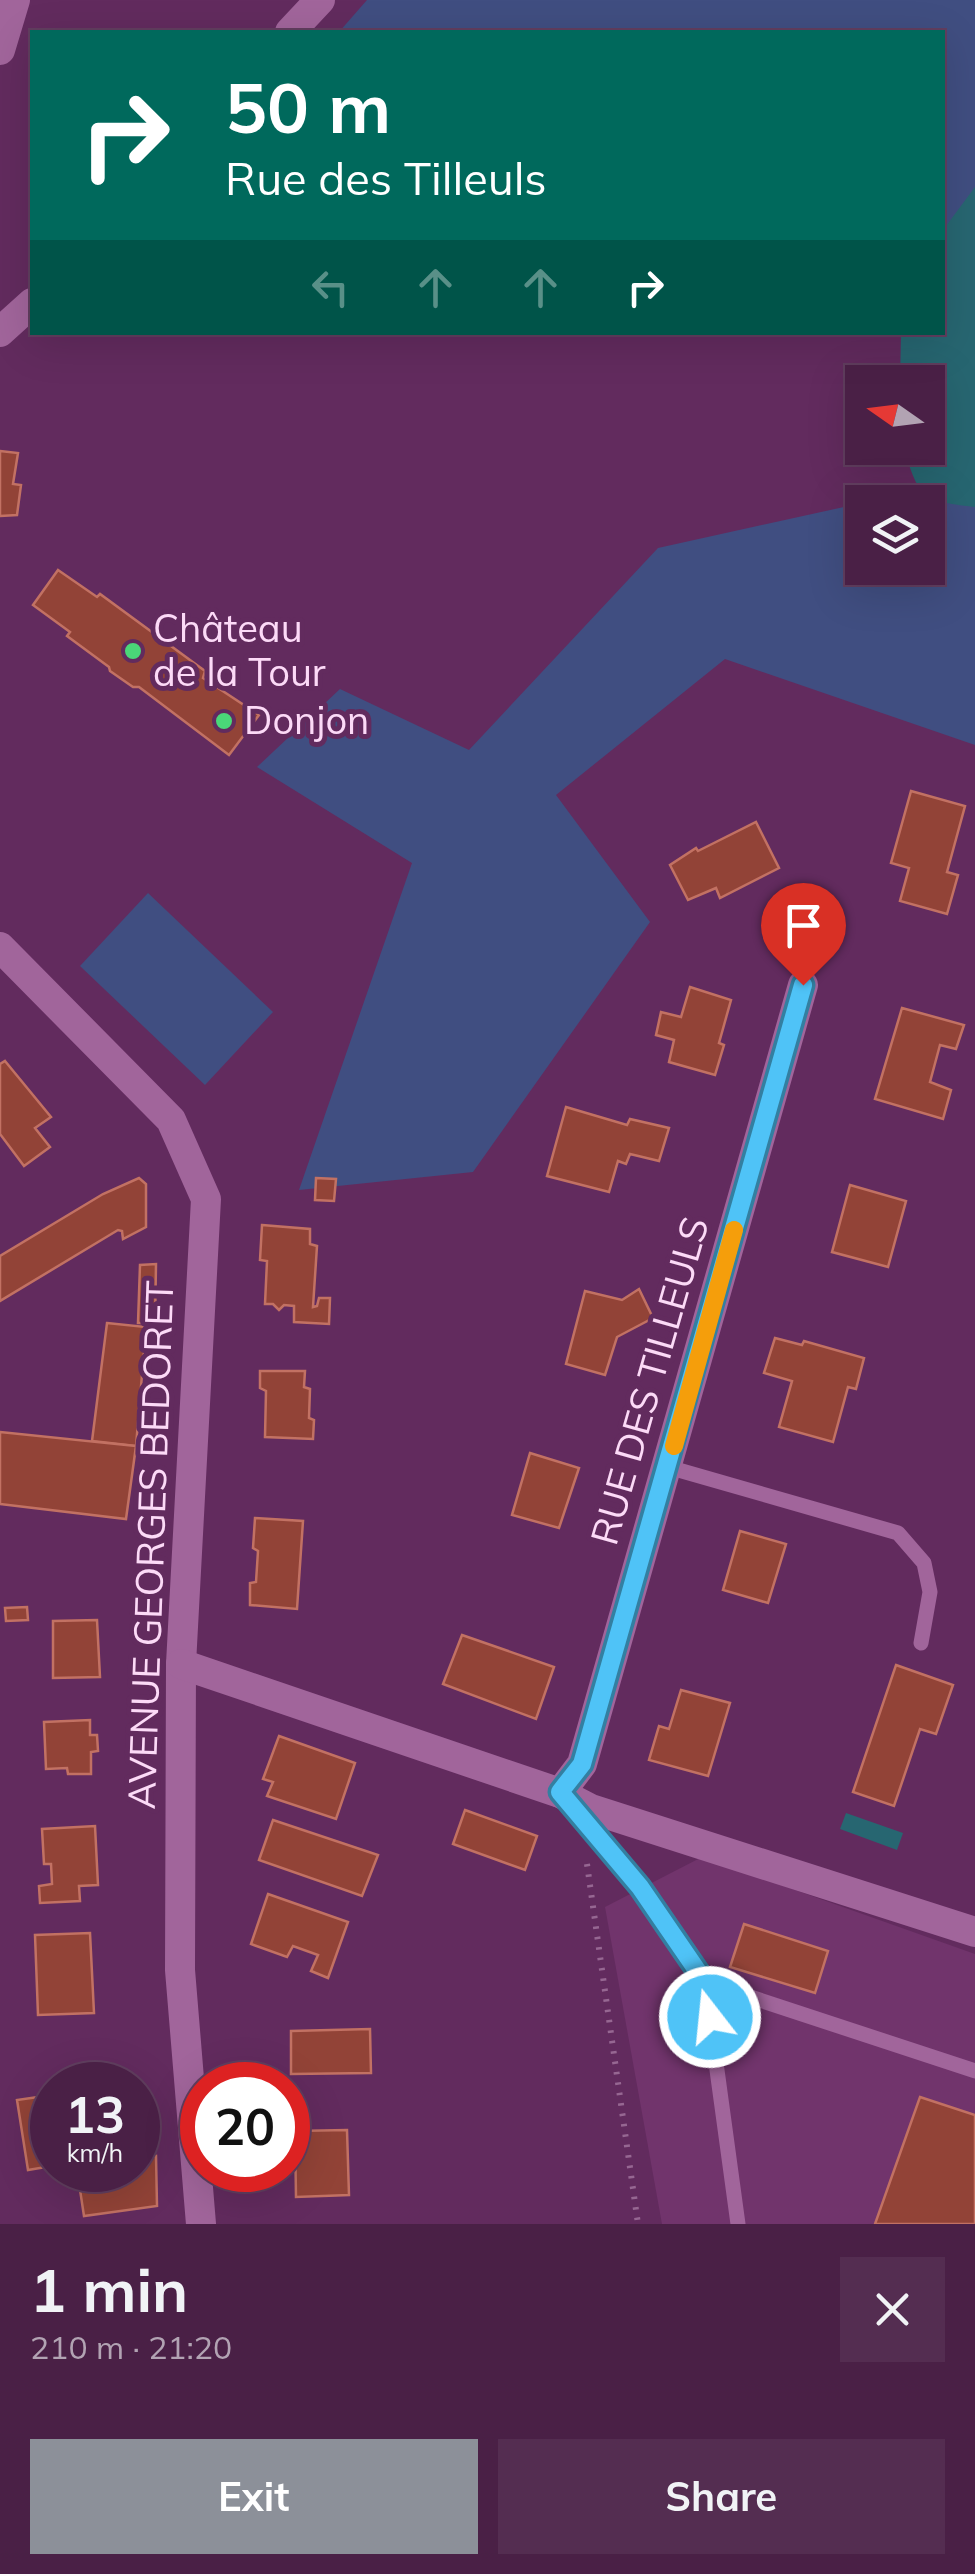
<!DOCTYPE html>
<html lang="en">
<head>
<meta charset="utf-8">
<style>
	:root { --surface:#4a2046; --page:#542d51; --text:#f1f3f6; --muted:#b2a3b3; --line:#613e5f; --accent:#8c9099 }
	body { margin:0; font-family:Mulish,sans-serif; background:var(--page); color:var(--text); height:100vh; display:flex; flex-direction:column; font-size:38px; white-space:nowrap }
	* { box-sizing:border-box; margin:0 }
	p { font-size:32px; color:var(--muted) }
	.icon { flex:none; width:55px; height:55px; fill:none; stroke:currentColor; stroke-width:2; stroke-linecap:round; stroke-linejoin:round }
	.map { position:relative; height:2224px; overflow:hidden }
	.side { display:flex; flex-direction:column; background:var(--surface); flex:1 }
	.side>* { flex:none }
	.banner { position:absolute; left:30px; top:30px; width:915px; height:305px; border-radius:0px; box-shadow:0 10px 40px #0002,0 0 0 2px var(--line); background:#00695c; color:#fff; overflow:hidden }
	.needle { width:65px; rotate:284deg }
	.fabs { position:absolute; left:845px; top:365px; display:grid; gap:20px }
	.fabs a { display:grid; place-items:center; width:100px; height:100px; border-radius:0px; background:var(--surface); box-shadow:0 10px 40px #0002,0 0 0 2px var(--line); font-size:50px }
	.speed { position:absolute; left:30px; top:2062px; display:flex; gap:20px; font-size:50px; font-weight:700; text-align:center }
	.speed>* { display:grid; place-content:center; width:130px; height:130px; border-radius:50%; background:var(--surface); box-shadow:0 10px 40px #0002,0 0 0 2px var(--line); line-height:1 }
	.speed small { font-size:25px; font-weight:400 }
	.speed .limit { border:15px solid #d22; background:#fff; color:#111 }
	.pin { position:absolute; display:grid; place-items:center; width:85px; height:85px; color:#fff; margin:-102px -42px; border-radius:50% 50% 50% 0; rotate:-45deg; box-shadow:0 0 10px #0007 }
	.pin .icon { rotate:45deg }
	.me { position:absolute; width:110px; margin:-55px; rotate:344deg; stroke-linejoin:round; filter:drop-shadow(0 0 8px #0008) }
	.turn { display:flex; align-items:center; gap:35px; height:210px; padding:0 30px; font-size:45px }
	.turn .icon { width:130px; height:130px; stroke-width:2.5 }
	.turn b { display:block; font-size:70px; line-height:85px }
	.lanes { display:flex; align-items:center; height:95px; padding:0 30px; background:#0003; justify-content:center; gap:50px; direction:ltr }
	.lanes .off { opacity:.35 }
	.round { display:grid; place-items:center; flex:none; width:105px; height:105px; border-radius:0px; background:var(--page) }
	.head { display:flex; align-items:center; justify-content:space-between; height:170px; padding:0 30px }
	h1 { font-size:60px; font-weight:700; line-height:75px }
	.button { display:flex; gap:20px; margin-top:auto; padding:20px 30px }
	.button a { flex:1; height:115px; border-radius:0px; background:var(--accent); color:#fff; font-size:40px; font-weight:700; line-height:115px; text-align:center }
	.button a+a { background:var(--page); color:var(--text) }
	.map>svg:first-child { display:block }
	.built { fill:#71346c }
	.green { fill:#404e81 }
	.water { fill:#276671 }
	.building { fill:#924337; stroke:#c27163; stroke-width:2.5 }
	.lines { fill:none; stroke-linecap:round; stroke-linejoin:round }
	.path { stroke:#966792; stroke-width:6; stroke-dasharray:2.5 8; stroke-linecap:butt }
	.lane { stroke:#a1659b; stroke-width:15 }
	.street { stroke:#a1659b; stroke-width:30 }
	.route-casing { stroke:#337fa1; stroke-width:25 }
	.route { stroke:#4fc3f7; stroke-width:18 }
	.slow { stroke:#f59e0b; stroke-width:18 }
	.poi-dot { fill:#4ad778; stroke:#622b5e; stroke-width:4 }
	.labels { text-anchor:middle; stroke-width:10; stroke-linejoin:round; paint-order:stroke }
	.poi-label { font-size:38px; fill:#fcdaf7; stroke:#622b5e; text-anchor:start }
	.street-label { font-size:38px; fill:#fcdaf7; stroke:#622b5e }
</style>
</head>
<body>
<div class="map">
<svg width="975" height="2224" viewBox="0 0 975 2224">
	<rect width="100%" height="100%" fill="#622b5e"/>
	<path class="built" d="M 702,1857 L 975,1954 L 975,2224 L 662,2224 L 605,1907 Z"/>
	<g class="green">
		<path d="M 367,0 L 975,0 L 975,382 L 943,310 L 942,32 L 339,32 Z"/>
		<path d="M 975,478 L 975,745 L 725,659 L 556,795 L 650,922 L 473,1172 L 299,1190 L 412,863 L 257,767 L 340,689 L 469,750 L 658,548 L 862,503 L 862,568 L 928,568 L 928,502 L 864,502 Z"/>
		<path d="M 148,893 L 273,1012 L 205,1085 L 80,966 Z"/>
	</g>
	<g class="water">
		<path d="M 975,187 L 975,507 L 974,507 C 919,500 921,499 903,448 L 928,448 L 928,382 L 900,382 L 901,333 L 942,332 L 943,230 Z"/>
		<path d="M 846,1813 L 903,1833 L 897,1850 L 840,1829 Z"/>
	</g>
	<g class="building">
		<path d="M 0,451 L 18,453 L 13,484 L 21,485 L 17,515 L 0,516 Z"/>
		<path d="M 58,570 L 97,597 L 100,594 L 205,671 L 203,678 L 259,715 L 229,755 L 139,687 L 133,687 L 110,671 L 109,667 L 67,636 L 70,632 L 33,605 Z"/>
		<path d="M 911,791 L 965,806 L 947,872 L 958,875 L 947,914 L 900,901 L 909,868 L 891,863 Z"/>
		<path d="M 756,822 L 779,868 L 720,898 L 716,888 L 688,900 L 670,865 L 696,848 L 698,851 Z"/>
		<path d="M 690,987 L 731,1000 L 719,1043 L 724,1045 L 715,1075 L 669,1062 L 674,1040 L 656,1035 L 661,1012 L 681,1017 Z"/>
		<path d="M 902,1008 L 964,1025 L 956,1049 L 940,1045 L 930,1082 L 951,1090 L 943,1119 L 875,1099 Z"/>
		<path d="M 5,1061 L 51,1117 L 35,1128 L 50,1147 L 24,1166 L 0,1134 L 0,1064 Z"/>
		<path d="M 566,1107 L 627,1125 L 630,1119 L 669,1128 L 659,1161 L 630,1154 L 626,1164 L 618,1161 L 609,1192 L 547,1176 Z"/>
		<path d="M 139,1178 L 146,1184 L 146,1227 L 123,1239 L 122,1231 L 118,1230 L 0,1301 L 0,1256 L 103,1194 Z"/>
		<path d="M 316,1178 L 336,1179 L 334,1201 L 315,1200 Z"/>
		<path d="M 850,1185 L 906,1201 L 888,1267 L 832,1252 Z"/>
		<path d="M 262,1225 L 310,1229 L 310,1244 L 317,1246 L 313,1307 L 317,1306 L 319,1298 L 330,1298 L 329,1324 L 294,1322 L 294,1306 L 284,1305 L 279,1310 L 273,1304 L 265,1304 L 267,1261 L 260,1260 Z"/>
		<path d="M 156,1264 L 155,1323 L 138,1323 L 140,1265 Z"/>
		<path d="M 639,1289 L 653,1318 L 617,1337 L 605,1375 L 566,1364 L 585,1291 L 622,1300 Z"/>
		<path d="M 107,1323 L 146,1327 L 136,1446 L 92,1441 Z"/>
		<path d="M 775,1338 L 802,1345 L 804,1341 L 864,1358 L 856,1389 L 848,1387 L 833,1442 L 779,1427 L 792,1381 L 764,1373 Z"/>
		<path d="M 260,1371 L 305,1371 L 304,1387 L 310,1389 L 309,1418 L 314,1420 L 313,1439 L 265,1437 L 266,1391 L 260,1388 Z"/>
		<path d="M 0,1432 L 136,1446 L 126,1519 L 0,1504 Z"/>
		<path d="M 530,1453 L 579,1468 L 559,1528 L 512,1515 Z"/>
		<path d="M 255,1518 L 303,1521 L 297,1609 L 250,1605 L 250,1583 L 256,1582 L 258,1551 L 253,1548 Z"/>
		<path d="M 740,1531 L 786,1544 L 768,1603 L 723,1590 Z"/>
		<path d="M 27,1607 L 28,1620 L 6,1621 L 5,1608 Z"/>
		<path d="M 97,1620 L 100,1677 L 53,1678 L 53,1621 Z"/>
		<path d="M 462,1635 L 554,1667 L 536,1719 L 443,1684 Z"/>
		<path d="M 896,1665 L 953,1685 L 936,1734 L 920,1729 L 894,1806 L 853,1792 Z"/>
		<path d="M 681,1690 L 730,1703 L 708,1776 L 649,1760 L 659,1726 L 669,1729 Z"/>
		<path d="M 90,1720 L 90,1735 L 97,1735 L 98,1751 L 91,1752 L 91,1774 L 68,1774 L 67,1768 L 46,1769 L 44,1722 Z"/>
		<path d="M 279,1736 L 355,1763 L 336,1819 L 267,1796 L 273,1782 L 263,1779 Z"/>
		<path d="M 465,1810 L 537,1836 L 525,1870 L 453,1844 Z"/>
		<path d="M 273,1820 L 378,1855 L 362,1896 L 259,1860 Z"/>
		<path d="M 95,1826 L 98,1885 L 79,1886 L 80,1901 L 40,1903 L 39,1886 L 52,1884 L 51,1864 L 44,1864 L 42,1829 Z"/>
		<path d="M 268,1894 L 348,1922 L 328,1978 L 311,1971 L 318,1955 L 293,1946 L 287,1957 L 251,1944 Z"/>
		<path d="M 744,1924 L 828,1951 L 815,1993 L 730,1967 Z"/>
		<path d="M 90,1933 L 94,2013 L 38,2015 L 35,1935 Z"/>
		<path d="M 370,2029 L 371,2073 L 291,2074 L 291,2031 Z"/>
		<path d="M 52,2095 L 52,2166 L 28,2170 L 17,2100 Z"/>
		<path d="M 920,2097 L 975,2115 L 975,2224 L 875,2224 Z"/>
		<path d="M 347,2130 L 349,2195 L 296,2197 L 295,2131 Z"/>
		<path d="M 156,2156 L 157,2206 L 84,2216 L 77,2170 L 138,2170 L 138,2159 Z"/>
	</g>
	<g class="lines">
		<path class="path" d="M 587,1864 L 638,2224"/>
		<g class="lane">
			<path d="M 668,1467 L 898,1533 L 924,1563 L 930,1592 L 921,1643"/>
			<path d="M 572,1807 L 641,1887 L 705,1982 L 975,2071"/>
			<path d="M 705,1982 L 738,2224"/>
		</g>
		<g class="street">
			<path d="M 290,32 L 320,0"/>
			<path d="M 0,50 L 15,0"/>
			<path d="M 0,332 L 32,303"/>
			<path d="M 0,947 L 171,1120 L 206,1199 L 181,1664 L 180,1970 L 201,2224"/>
			<path d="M 181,1664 L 560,1793 L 591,1809 L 975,1932"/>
			<path d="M 560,1793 L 582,1764 L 803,985"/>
		</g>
	</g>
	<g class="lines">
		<defs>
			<path id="route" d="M 710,2017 L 705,1982 L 640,1887 L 560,1792 L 582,1764 L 803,985"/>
		</defs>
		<use href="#route" class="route-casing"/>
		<use href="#route" class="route"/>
		<path class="slow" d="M 674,1446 L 734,1230"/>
	</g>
	<g class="poi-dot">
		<circle cx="133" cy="651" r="10"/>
		<circle cx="224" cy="721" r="10"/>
	</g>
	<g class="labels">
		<g class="poi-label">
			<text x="153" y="642">Château<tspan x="153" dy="44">de la Tour</tspan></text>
			<text x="244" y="734">Donjon</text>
		</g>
		<g class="street-label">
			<text transform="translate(650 1381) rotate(-74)" y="13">RUE DES TILLEULS</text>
			<text transform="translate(151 1545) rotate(-88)" y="13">AVENUE GEORGES BEDORET</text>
		</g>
	</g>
</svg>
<div class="fabs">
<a><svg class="needle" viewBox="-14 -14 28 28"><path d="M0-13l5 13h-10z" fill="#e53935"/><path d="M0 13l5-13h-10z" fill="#b2a3b3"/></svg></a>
<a><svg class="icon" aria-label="layers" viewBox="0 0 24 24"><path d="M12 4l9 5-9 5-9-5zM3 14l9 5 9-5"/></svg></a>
</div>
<div class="speed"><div>13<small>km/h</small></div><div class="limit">20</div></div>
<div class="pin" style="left:803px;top:985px;background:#d93025"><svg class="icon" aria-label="arrive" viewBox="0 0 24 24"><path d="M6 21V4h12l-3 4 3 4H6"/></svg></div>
<svg class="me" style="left:710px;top:2017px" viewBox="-20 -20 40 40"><circle r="17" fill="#4fc3f7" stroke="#fff" stroke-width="3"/><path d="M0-11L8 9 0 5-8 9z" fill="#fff"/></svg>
<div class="banner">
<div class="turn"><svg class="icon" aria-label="right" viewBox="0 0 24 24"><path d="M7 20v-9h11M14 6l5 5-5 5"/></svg><div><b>50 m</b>Rue des Tilleuls</div></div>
<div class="lanes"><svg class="icon off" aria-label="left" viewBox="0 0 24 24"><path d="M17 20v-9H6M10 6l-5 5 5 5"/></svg><svg class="icon off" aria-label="ahead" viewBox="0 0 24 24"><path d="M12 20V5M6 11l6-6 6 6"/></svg><svg class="icon off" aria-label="ahead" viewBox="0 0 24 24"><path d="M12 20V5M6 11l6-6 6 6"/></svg><svg class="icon" aria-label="right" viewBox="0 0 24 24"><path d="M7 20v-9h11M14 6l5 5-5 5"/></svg></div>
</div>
</div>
<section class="side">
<div class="head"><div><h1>1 min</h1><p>210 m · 21:20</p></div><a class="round"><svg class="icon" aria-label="close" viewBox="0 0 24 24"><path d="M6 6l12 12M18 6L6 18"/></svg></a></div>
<div class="button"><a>Exit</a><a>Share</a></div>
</section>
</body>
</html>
